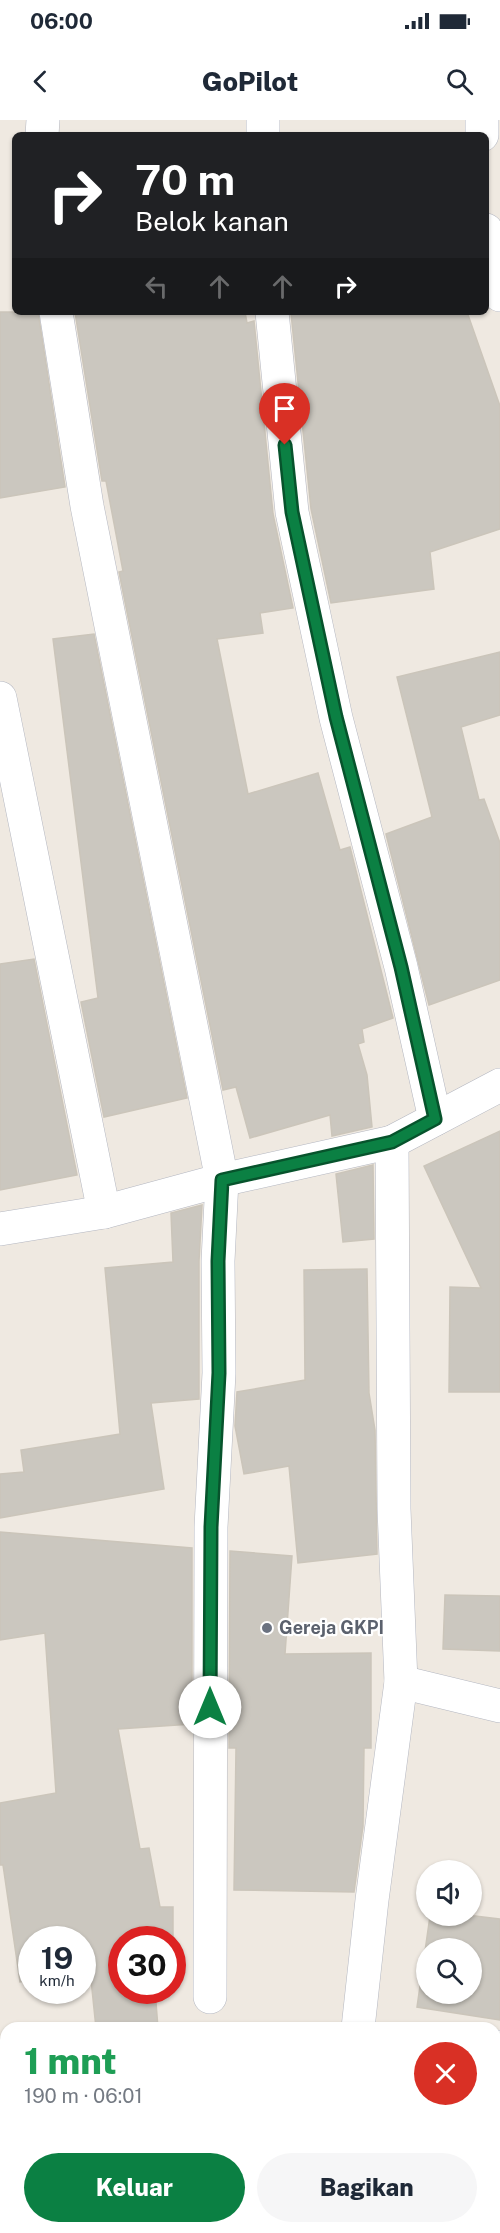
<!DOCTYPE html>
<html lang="id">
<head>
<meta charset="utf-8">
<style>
	:root { --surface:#fff; --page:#f6f6f7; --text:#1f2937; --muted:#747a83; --accent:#0b8043 }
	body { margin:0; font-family:"Public Sans",sans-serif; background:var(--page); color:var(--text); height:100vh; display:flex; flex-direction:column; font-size:22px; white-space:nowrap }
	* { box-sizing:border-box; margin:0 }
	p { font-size:20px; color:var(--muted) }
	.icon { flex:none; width:33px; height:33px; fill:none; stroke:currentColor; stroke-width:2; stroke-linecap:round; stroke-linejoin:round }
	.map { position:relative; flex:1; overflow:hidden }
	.panel { position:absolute; left:0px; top:1902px; width:501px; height:212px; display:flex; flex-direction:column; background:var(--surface); border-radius:18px 18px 0 0; box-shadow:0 2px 4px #0004 }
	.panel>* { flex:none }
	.banner { position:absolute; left:12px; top:12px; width:477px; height:183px; border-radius:9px; box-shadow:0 2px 4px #0004; background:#202124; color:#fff; overflow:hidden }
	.fabs { position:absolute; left:416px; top:1740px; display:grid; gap:12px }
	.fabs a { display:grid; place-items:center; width:66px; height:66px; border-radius:50%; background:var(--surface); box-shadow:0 2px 4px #0004; font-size:30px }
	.speed { position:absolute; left:18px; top:1806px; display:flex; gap:12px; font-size:30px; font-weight:700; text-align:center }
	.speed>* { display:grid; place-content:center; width:78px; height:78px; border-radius:50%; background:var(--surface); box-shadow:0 2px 4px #0004; line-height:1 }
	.speed small { font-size:15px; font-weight:400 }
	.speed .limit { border:9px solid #d22; background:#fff; color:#111 }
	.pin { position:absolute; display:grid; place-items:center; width:51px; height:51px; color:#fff; margin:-62px -26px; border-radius:50% 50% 50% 0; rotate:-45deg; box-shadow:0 0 6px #0007 }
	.pin .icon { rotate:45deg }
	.me { position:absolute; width:66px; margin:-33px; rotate:0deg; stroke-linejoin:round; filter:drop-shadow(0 0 4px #0008) }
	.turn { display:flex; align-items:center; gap:21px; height:126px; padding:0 24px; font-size:27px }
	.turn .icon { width:78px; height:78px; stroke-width:2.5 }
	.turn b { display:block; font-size:42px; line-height:51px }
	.lanes { display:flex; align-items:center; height:57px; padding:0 24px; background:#0003; justify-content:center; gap:30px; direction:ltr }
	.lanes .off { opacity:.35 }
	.round { display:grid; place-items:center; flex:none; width:63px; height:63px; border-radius:32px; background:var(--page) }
	.summary { display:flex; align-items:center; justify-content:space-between; height:102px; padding:0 24px }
	h1 { font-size:36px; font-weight:800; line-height:45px; color:#1e9e55 }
	.button { display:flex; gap:12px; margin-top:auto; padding:12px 24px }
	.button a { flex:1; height:69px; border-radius:36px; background:var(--accent); color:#fff; font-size:24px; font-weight:800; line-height:69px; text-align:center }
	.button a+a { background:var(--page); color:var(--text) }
	.status { display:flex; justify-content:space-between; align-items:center; height:42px; padding:0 30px; background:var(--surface); direction:ltr }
	.status svg { height:16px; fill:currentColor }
	header { display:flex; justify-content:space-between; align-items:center; height:78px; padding:0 24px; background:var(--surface); font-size:27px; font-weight:800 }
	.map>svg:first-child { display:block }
	.building { fill:#cbc7bf; stroke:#cbc5ba; stroke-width:1.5; fill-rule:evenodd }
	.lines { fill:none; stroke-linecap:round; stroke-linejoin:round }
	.minor-casing { stroke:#b4b7c1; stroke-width:34 }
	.minor { stroke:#fff; stroke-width:33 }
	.route-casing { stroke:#07532c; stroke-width:15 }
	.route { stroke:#0b8043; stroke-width:10 }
	.worship-dot { fill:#6b7280; stroke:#fff; stroke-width:2 }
	.labels { text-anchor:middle; stroke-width:4.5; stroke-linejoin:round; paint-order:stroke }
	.worship-label { font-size:18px; font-weight:bold; fill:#5b616d; stroke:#fff; text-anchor:start }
</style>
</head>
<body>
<div class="status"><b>06:00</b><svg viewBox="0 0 49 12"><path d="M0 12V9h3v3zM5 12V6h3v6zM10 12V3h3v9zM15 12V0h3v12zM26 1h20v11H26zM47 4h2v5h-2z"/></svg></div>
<header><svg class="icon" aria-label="back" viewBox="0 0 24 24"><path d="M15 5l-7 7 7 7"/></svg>GoPilot<svg class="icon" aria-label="search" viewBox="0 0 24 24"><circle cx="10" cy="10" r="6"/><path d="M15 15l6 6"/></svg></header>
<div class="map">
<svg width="500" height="2113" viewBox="0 0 500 2113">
	<rect width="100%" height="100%" fill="#efe9e1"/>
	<g class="building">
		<path d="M 0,192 L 38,192 L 65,367 L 0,378 Z"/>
		<path d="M 75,192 L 245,192 L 247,203 L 254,201 L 273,394 L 293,488 L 260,493 L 263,513 L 217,519 L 248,674 L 318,653 L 340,730 L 350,727 L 393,898 L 362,909 L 364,922 L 358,924 L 367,955 L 372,1007 L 332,1016 L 330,995 L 250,1018 L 236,967 L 223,970 L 119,452 L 123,451 L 106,361 L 102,361 Z"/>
		<path d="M 295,192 L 467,192 L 500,286 L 500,409 L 430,432 L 434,469 L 331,483 L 311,389 L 291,193 Z"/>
		<path d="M 94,514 L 187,978 L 104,997 L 81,882 L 98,878 L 53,519 Z"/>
		<path d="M 500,532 L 500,595 L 461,607 L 479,680 L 484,679 L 500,723 L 500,860 L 429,885 L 386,714 L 432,697 L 397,557 Z"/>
		<path d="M 34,839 L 77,1055 L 0,1070 L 0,844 Z"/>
		<path d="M 500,1011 L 500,1272 L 449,1272 L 450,1167 L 481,1168 L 424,1046 Z"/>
		<path d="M 373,1045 L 374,1119 L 343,1122 L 336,1054 Z"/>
		<path d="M 202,1085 L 199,1141 L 199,1279 L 151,1283 L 164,1369 L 0,1398 L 0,1354 L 24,1352 L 21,1330 L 120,1314 L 105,1148 L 173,1142 L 171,1093 Z"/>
		<path d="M 367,1149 L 369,1273 L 375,1310 L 377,1434 L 298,1443 L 289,1346 L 244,1354 L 235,1306 L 237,1272 L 305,1260 L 304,1150 Z"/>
		<path d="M 0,1412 L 192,1428 L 192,1604 L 118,1609 L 140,1729 L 149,1728 L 160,1787 L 173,1787 L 173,1846 L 172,1820 L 122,1820 L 122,1870 L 155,1870 L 158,1908 L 96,1908 L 90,1850 L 82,1852 L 82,1820 L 32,1820 L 32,1860 L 20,1862 L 3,1745 L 0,1745 L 0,1683 L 56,1673 L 45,1513 L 0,1520 Z"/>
		<path d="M 230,1431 L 292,1436 L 285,1534 L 371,1533 L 371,1628 L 364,1628 L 363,1706 L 354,1772 L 234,1770 L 236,1628 L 229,1628 Z"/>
		<path d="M 445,1475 L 500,1476 L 500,1531 L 443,1529 Z"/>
		<path d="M 430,1796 L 475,1796 L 500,1799 L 500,1900 L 417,1887 ZM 426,1828 L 471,1828 L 471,1874 L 426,1874 Z"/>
	</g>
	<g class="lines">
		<defs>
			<g id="minor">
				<path d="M 263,0 L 263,15"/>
				<path d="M 482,0 L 482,15"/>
				<path d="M 42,15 L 43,0"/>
				<path d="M 486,110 L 487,134 L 500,175"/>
				<path d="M 56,192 L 87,386 L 222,1060 L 218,1141 L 219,1253 L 211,1407 L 210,1877"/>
				<path d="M 272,192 L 292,392 L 336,598 L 401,847 L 435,999"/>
				<path d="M 0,578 L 104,1092"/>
				<path d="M 0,1109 L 104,1092 L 222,1060 L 392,1022 L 500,965"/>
				<path d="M 401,1562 L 500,1586"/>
				<path d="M 358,1908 L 372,1780 L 401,1562 L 394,1389 L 392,1022"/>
				<path d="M 495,1927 L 500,1927"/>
				<path d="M 339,2113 L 339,2108"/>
			</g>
		</defs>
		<use href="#minor" class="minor-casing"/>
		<use href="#minor" class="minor"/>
	</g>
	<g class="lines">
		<defs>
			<path id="route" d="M 210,1587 L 211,1407 L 219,1253 L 218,1141 L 222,1060 L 392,1022 L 435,999 L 401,847 L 336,597 L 292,392 L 285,325"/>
		</defs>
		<use href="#route" class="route-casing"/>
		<use href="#route" class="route"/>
	</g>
	<circle class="worship-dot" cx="267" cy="1508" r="6"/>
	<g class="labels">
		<g class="worship-label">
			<text x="279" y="1514">Gereja GKPI</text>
		</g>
	</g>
</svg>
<div class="fabs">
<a><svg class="icon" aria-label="sound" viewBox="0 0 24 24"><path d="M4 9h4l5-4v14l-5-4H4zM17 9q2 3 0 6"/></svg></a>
<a><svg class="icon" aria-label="search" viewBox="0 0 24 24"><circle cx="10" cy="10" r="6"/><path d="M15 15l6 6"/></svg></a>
</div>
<div class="speed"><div>19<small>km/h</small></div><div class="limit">30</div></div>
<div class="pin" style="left:285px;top:325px;background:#d93025"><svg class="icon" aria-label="arrive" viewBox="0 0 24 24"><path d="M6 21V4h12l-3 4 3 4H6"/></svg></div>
<svg class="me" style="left:210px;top:1587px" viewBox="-20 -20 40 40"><circle r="19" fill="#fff"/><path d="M0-13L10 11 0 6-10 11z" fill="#0b8043"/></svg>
<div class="banner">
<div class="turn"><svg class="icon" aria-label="right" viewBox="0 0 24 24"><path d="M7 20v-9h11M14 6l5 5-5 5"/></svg><div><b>70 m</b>Belok kanan</div></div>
<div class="lanes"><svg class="icon off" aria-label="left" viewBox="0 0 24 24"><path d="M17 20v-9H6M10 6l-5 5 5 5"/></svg><svg class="icon off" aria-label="ahead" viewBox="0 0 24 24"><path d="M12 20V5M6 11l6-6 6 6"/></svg><svg class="icon off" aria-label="ahead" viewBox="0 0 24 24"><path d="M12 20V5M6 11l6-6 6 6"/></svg><svg class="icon" aria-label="right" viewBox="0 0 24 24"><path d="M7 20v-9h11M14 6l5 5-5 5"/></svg></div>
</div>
<section class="panel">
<div class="summary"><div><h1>1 mnt</h1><p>190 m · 06:01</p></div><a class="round" style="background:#d93025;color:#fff"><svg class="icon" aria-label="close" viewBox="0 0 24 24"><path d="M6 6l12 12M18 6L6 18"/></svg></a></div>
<div class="button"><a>Keluar</a><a>Bagikan</a></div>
</section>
</div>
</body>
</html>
